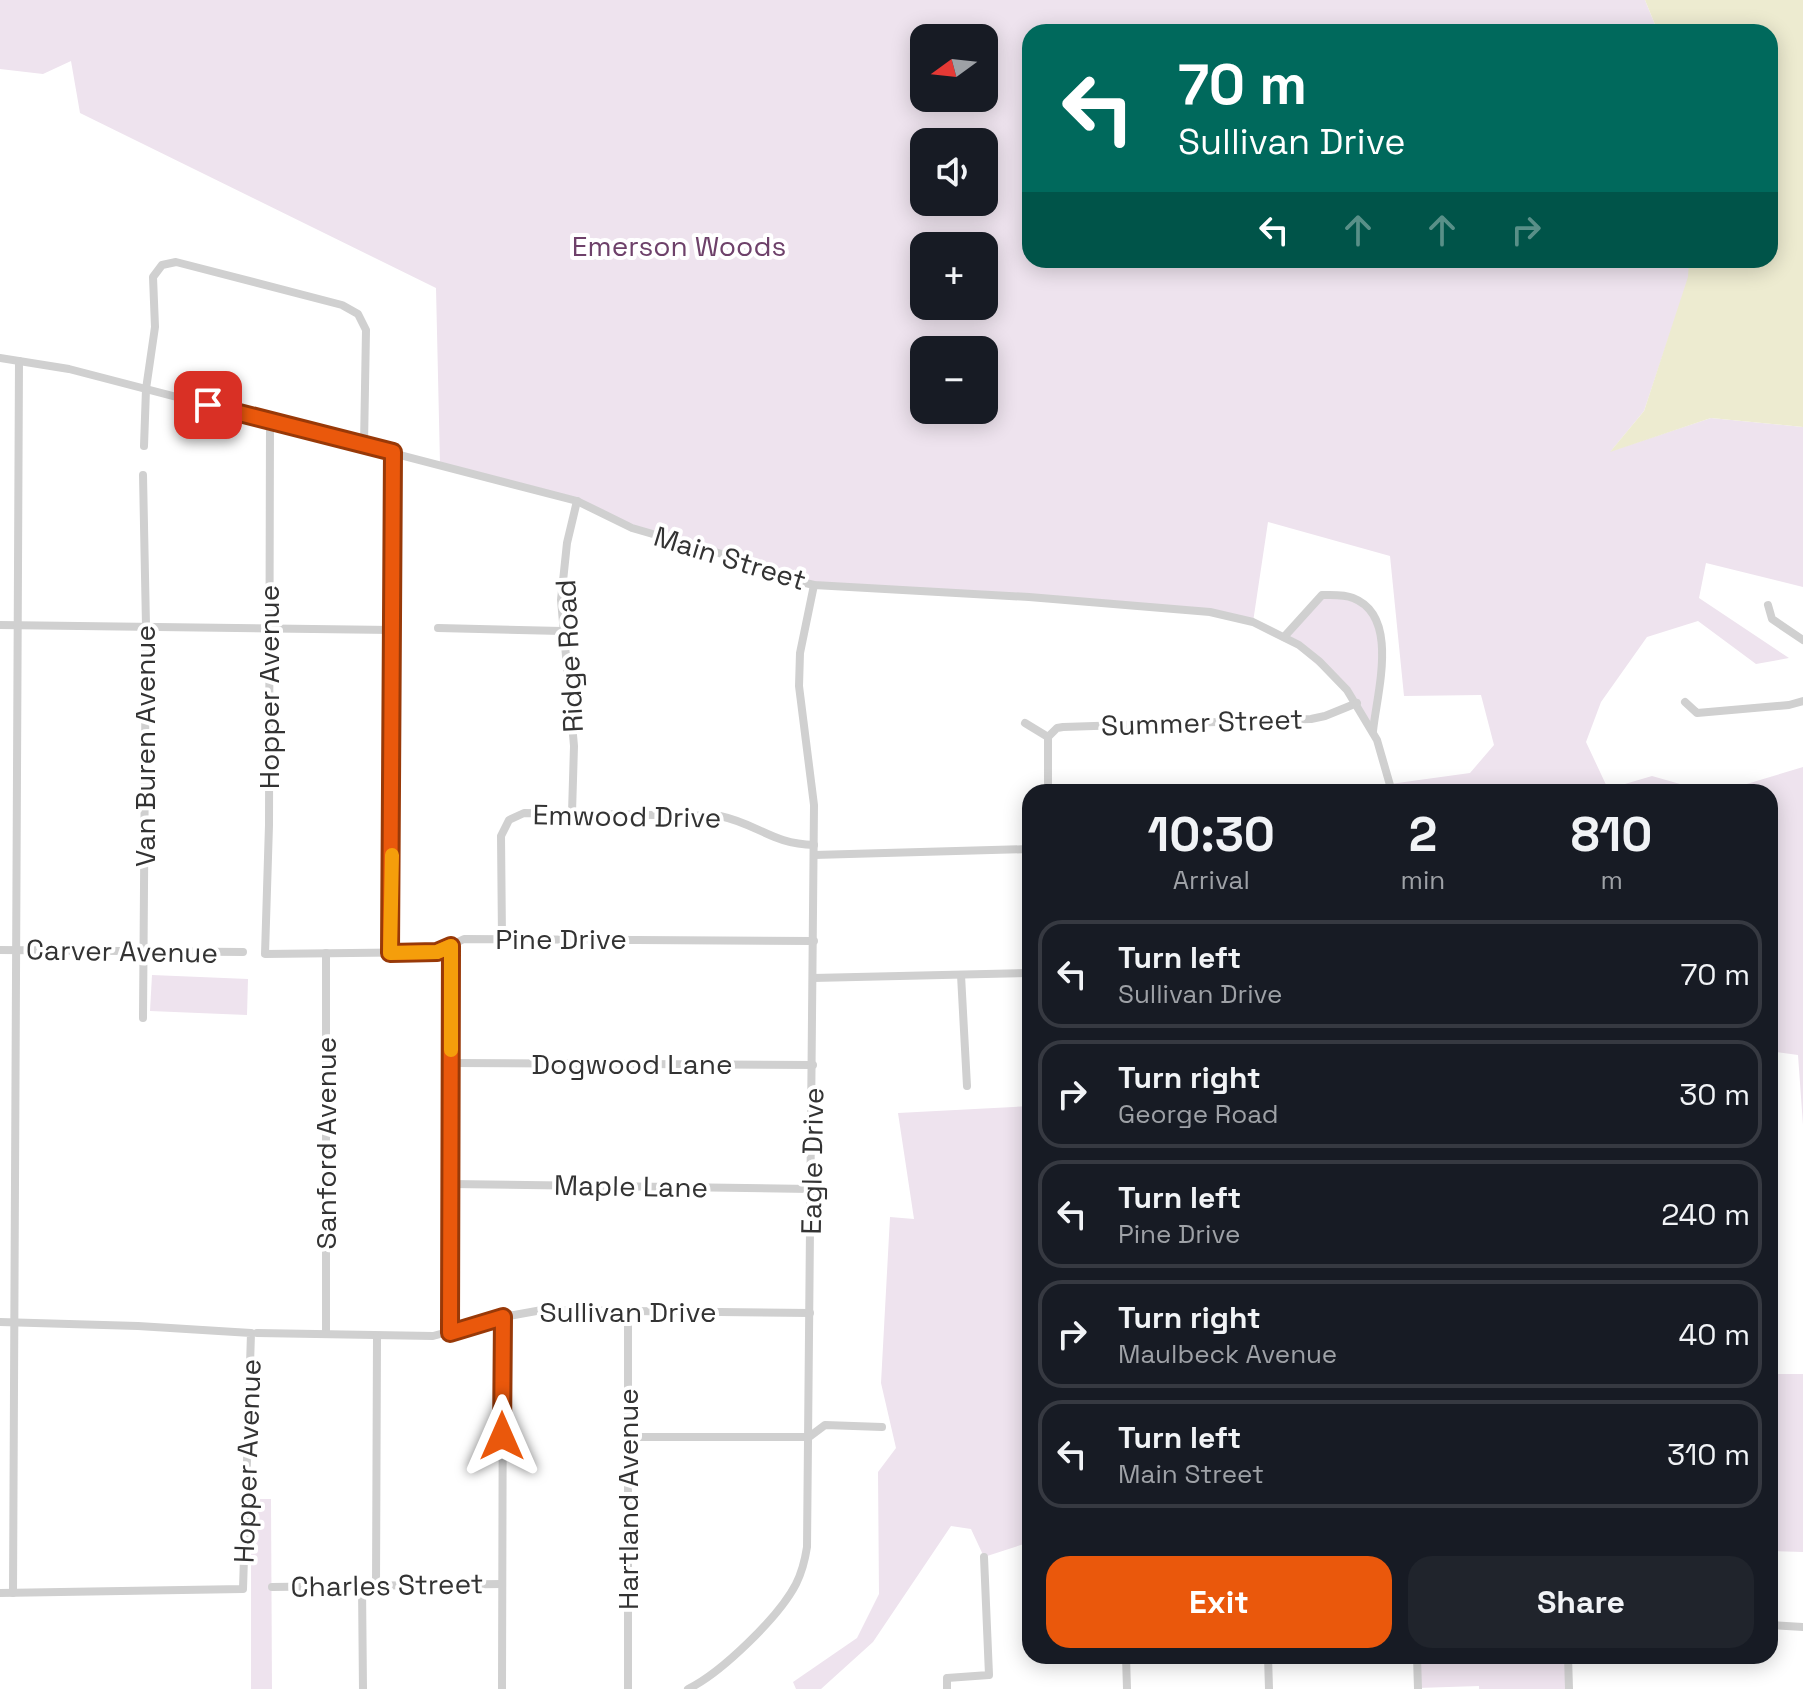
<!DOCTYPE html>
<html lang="en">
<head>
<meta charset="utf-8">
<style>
	:root { --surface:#171b24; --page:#20242c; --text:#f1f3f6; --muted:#9ea1a6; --line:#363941; --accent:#ea580c }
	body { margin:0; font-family:"Space Grotesk",sans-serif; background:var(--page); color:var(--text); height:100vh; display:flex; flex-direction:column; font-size:30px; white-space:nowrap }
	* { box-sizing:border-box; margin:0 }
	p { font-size:26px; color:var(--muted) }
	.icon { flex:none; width:44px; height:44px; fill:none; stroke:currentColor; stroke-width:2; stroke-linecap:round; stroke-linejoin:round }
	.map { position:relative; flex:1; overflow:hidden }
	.drawer { position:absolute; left:1022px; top:784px; width:756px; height:880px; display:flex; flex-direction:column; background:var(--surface); border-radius:24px; box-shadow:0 4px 20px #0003 }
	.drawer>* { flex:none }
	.top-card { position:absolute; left:1022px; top:24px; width:756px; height:244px; border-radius:24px; box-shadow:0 4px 20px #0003; background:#00695c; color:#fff; overflow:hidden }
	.needle { width:52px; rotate:255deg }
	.buttons { position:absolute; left:910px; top:24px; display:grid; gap:16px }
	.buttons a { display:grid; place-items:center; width:88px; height:88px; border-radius:16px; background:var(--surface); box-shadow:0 4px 20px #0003; font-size:40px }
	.pin { position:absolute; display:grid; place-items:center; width:68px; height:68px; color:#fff; margin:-34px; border-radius:16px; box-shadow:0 4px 12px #0006 }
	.me { position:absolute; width:88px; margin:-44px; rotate:0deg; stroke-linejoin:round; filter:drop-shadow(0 0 6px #0008) }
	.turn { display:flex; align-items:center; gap:28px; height:168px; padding:0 24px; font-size:36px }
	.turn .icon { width:104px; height:104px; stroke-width:2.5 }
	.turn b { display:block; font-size:56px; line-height:68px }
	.lanes { display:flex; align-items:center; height:76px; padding:0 24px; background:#0003; justify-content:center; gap:40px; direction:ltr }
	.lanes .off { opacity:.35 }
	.eta { display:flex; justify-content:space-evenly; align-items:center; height:136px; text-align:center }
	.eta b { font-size:48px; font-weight:700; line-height:56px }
	.button { display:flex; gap:16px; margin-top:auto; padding:16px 24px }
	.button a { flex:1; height:92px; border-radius:24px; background:var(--accent); color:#fff; font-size:32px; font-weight:700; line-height:92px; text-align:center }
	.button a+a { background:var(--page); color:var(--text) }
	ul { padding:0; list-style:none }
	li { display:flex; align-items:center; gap:24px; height:108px; margin:0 16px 12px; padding:0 8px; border:4px solid var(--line); border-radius:24px }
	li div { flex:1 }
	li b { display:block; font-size:30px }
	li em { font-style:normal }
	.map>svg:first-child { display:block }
	.green { fill:#eee3ee; fill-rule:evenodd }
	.water { fill:#edebd0 }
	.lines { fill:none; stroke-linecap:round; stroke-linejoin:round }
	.street { stroke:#d0d0d0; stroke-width:8 }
	.route-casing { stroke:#983908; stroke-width:20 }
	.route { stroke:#ea580c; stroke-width:14 }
	.slow { stroke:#f59e0b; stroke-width:14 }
	.labels { text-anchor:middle; stroke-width:8; stroke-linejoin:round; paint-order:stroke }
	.park-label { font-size:28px; fill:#6e416a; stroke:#fff }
	.street-label { font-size:28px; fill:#333; stroke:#fff }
</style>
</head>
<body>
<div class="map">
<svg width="1803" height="1689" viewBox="0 0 1803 1689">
	<rect width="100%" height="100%" fill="#fff"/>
	<g class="green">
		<path d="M 0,0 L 1645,0 L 1658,32 L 1030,32 L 1030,260 L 1689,260 L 1689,277 L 1644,411 L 1611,451 L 1711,418 L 1803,427 L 1803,587 L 1706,563 L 1699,598 L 1789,658 L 1756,664 L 1698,621 L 1647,637 L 1601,702 L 1586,742 L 1608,789 L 1652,776 L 1708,792 L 1392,792 L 1390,784 L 1470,773 L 1494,745 L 1481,695 L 1404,696 L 1390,556 L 1268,522 L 1253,622 L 1210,612 L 792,581 L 660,536 L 577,501 L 440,464 L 436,288 L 80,113 L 71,61 L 43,74 L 0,69 ZM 924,38 L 984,38 L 984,98 L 924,98 ZM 924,142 L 984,142 L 984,202 L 924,202 ZM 924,246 L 984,246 L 984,306 L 924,306 ZM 924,350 L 984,350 L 984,410 L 924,410 Z"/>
		<path d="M 1322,595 L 1351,597 L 1364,604 L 1383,640 L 1373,731 L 1347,690 L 1284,637 Z"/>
		<path d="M 1803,767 L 1803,1125 L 1798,1055 L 1770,1051 L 1770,792 L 1720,792 Z"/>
		<path d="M 152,975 L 248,979 L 247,1015 L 150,1011 Z"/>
		<path d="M 1030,1106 L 1030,1542 L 984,1557 L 971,1529 L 951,1526 L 873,1642 L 821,1689 L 796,1689 L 793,1682 L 857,1638 L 879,1594 L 878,1472 L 896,1448 L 881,1383 L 890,1217 L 914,1219 L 898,1113 Z"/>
		<path d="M 1770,1374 L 1803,1374 L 1803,1552 L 1770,1551 Z"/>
		<path d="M 251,1499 L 271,1499 L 272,1689 L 251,1689 Z"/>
		<path d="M 1417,1656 L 1568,1656 L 1569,1689 L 1479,1689 L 1479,1686 L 1418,1688 Z"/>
	</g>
	<path class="water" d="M 1645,0 L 1803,0 L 1803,427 L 1711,418 L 1610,452 L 1644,411 L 1688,277 L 1689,260 L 1770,260 L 1770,32 L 1658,32 Z"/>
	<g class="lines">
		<g class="street">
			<path d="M 0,358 L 69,369 L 577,501 L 632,528 L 722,554 L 772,575 L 814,585 L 1029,597 L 1210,612 L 1253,622 L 1299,645 L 1319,661 L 1347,690 L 1377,740 L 1392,792"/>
			<path d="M 270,421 L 269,825 L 265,954 L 437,952 L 464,939 L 814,941"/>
			<path d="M 144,446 L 146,389 L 155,327 L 153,277 L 162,265 L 176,262 L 342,305 L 358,314 L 366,330 L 364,445"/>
			<path d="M 143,475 L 146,626 L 143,1018"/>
			<path d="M 1768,605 L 1772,619 L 1803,640"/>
			<path d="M 0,625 L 392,630"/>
			<path d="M 438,628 L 562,631"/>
			<path d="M 1284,637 L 1322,595 C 1332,595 1344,594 1353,598 C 1400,616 1377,692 1373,731"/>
			<path d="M 1685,702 L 1697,713 L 1789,705 L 1803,701"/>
			<path d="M 1025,723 L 1048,737"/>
			<path d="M 1048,737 L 1057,728 L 1063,727 L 1311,719 L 1325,716 L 1357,703"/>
			<path d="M 1048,792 L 1048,737"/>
			<path d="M 572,813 L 574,746 L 561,600 L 567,543 L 577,501"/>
			<path d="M 814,855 L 1030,849"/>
			<path d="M 502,939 L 501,836 L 509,820 L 524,813 L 720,816 C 758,824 772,844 814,845"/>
			<path d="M 0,950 L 243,952"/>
			<path d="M 326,953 L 326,1333"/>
			<path d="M 390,953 L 393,452"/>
			<path d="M 961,975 L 967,1086"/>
			<path d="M 813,978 L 1030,973"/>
			<path d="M 451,1063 L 813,1065"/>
			<path d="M 450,1184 L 811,1189"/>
			<path d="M 0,1322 L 138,1326 L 251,1333 L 243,1589 L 0,1593"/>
			<path d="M 257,1333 L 433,1336 L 503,1317 L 542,1310 L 810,1313"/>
			<path d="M 450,1333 L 451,946"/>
			<path d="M 628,1437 L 809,1437 L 825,1425 L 882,1427"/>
			<path d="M 362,1586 L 363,1689"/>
			<path d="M 376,1586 L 377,1336"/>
			<path d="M 272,1587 L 502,1584"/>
			<path d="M 13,1593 L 19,361"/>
			<path d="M 1770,1625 L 1803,1627"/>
			<path d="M 1126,1656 L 1127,1689"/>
			<path d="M 1268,1656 L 1269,1689"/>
			<path d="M 1417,1656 L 1418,1689"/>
			<path d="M 1568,1656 L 1569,1689"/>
			<path d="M 502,1689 L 503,1317"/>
			<path d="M 628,1689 L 628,1310"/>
			<path d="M 688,1689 C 721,1673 779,1617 796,1584 C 802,1572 805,1560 807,1547 L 814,805 L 799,686 L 800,653 L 814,585"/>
			<path d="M 947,1689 L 947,1678 L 989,1675 L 984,1557"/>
		</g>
	</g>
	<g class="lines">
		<defs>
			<path id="route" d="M 208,405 L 393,452 L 390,953 L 437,952 L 451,946 L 450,1333 L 503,1317 L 502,1436"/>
		</defs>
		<use href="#route" class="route-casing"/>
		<use href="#route" class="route"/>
		<path class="slow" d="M 392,855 L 390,953 L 437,952 L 451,946 L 451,1050"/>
	</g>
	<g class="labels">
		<g class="park-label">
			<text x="679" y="256">Emerson Woods</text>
		</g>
		<g class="street-label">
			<text transform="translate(730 558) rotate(17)" y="10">Main Street</text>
			<text transform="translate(569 656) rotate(-93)" y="10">Ridge Road</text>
			<text transform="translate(269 687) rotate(-90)" y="10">Hopper Avenue</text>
			<text transform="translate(1202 722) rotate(-2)" y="10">Summer Street</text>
			<text transform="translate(145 746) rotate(-90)" y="10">Van Buren Avenue</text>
			<text transform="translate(627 816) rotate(1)" y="10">Emwood Drive</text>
			<text x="561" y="949">Pine Drive</text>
			<text transform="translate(122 951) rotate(1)" y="10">Carver Avenue</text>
			<text x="632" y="1074">Dogwood Lane</text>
			<text transform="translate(326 1143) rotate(-90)" y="10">Sanford Avenue</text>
			<text transform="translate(812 1161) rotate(-89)" y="10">Eagle Drive</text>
			<text transform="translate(631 1186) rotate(1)" y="10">Maple Lane</text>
			<text x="628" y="1322">Sullivan Drive</text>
			<text transform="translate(247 1461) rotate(-88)" y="10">Hopper Avenue</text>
			<text transform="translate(628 1499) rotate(-90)" y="10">Hartland Avenue</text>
			<text transform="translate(387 1585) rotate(-1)" y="10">Charles Street</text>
		</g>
	</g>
</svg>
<div class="buttons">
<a><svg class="needle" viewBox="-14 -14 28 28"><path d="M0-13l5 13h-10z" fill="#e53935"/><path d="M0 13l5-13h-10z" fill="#9ea1a6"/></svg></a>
<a><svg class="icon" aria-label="sound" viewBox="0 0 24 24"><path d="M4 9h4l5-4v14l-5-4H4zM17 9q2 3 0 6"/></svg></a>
<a>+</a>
<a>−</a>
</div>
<div class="pin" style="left:208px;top:405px;background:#d93025"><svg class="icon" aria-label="arrive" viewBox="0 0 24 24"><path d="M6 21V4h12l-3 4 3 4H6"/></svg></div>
<svg class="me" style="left:502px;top:1436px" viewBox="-20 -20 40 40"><path d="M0-17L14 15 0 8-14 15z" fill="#ea580c" stroke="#fff" stroke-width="4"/></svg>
<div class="top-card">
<div class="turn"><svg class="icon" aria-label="left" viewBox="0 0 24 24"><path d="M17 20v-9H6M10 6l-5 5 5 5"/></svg><div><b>70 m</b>Sullivan Drive</div></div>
<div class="lanes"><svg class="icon" aria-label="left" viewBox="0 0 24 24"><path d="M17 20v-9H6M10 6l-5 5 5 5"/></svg><svg class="icon off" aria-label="ahead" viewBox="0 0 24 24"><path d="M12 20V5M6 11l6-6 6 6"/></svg><svg class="icon off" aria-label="ahead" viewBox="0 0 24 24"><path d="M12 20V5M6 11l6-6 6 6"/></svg><svg class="icon off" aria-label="right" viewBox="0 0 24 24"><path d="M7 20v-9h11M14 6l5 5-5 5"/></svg></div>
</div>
<section class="drawer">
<div class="eta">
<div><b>10:30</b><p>Arrival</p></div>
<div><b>2</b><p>min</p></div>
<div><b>810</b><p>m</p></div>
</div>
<ul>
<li><svg class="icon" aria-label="left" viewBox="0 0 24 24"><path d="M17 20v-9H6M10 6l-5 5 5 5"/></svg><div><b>Turn left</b><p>Sullivan Drive</p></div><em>70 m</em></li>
<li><svg class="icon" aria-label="right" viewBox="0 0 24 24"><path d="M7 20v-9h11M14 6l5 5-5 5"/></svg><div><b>Turn right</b><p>George Road</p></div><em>30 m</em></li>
<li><svg class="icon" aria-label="left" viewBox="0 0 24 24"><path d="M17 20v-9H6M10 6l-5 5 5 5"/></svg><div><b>Turn left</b><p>Pine Drive</p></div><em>240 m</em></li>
<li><svg class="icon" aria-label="right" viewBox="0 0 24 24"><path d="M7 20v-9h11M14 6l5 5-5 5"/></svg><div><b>Turn right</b><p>Maulbeck Avenue</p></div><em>40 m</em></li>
<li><svg class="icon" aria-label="left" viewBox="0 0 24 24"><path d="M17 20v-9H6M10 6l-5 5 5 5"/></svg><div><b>Turn left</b><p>Main Street</p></div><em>310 m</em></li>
</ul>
<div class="button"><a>Exit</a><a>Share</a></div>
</section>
</div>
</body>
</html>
